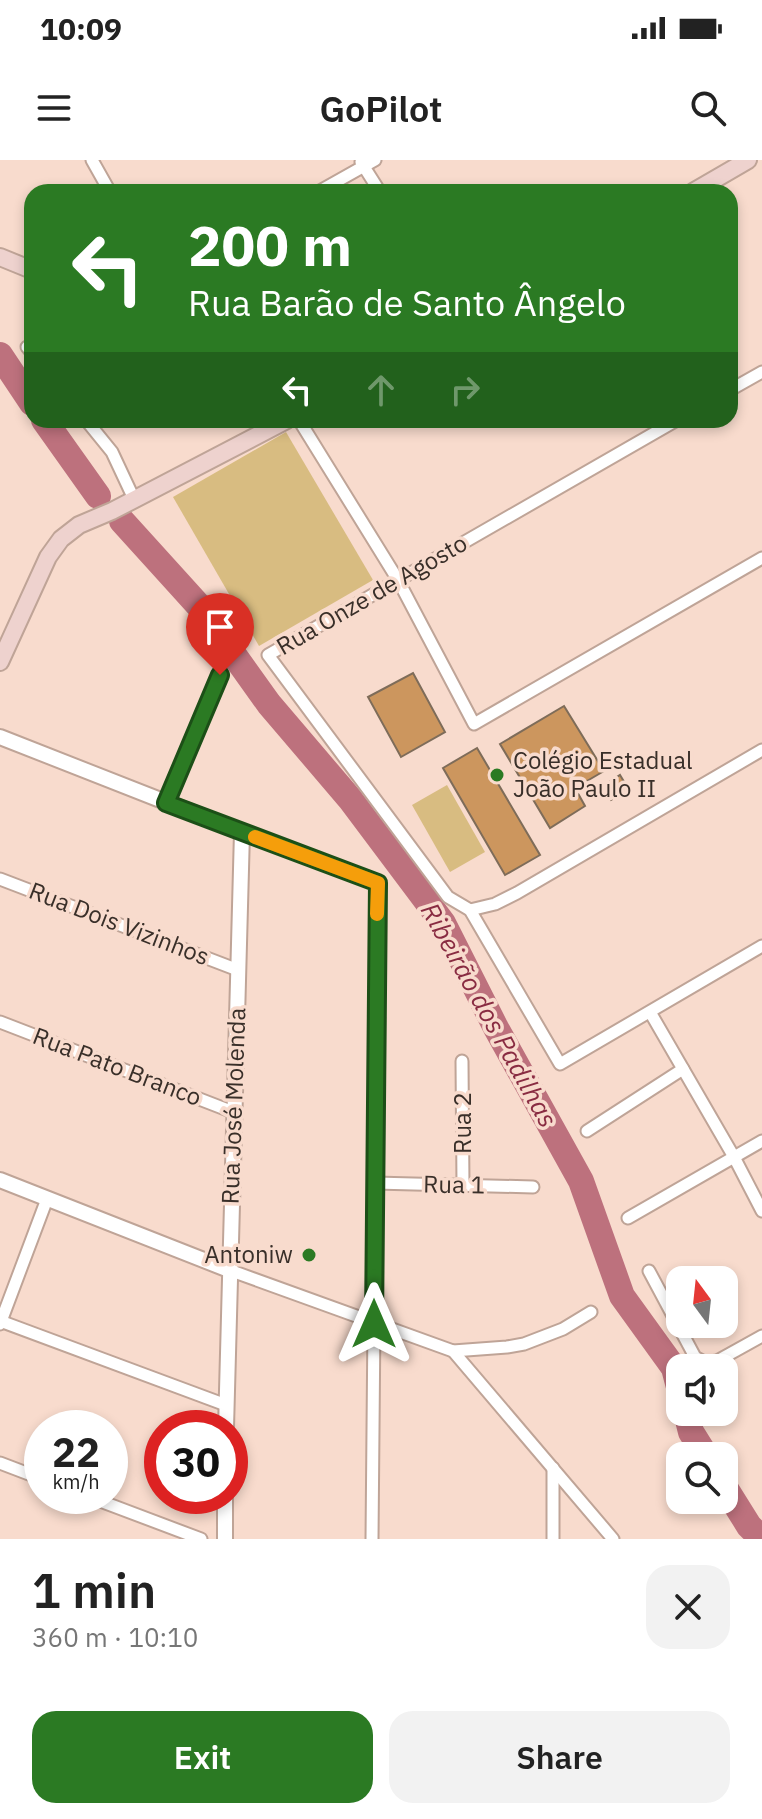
<!DOCTYPE html>
<html lang="en">
<head>
<meta charset="utf-8">
<style>
	:root { --surface:#fff; --page:#f2f2f2; --text:#222; --muted:#767676; --accent:#2b7a23 }
	body { margin:0; font-family:"IBM Plex Sans",sans-serif; background:var(--page); color:var(--text); height:100vh; display:flex; flex-direction:column; font-size:30px; white-space:nowrap }
	* { box-sizing:border-box; margin:0 }
	p { font-size:26px; color:var(--muted) }
	.icon { flex:none; width:44px; height:44px; fill:none; stroke:currentColor; stroke-width:2; stroke-linecap:round; stroke-linejoin:round }
	.map { position:relative; height:1379px; overflow:hidden }
	.details { display:flex; flex-direction:column; background:var(--surface); flex:1 }
	.details>* { flex:none }
	.top-card { position:absolute; left:24px; top:24px; width:714px; height:244px; border-radius:24px; box-shadow:0 4px 12px #0003; background:#2b7a23; color:#fff; overflow:hidden }
	.needle { width:52px; rotate:345deg }
	.tools { position:absolute; left:666px; top:1106px; display:grid; gap:16px }
	.tools a { display:grid; place-items:center; width:72px; height:72px; border-radius:16px; background:var(--surface); box-shadow:0 4px 12px #0003; font-size:40px }
	.speed { position:absolute; left:24px; top:1250px; display:flex; gap:16px; font-size:40px; font-weight:700; text-align:center }
	.speed>* { display:grid; place-content:center; width:104px; height:104px; border-radius:50%; background:var(--surface); box-shadow:0 4px 12px #0003; line-height:1 }
	.speed small { font-size:20px; font-weight:400 }
	.speed .limit { border:12px solid #d22; background:#fff; color:#111 }
	.pin { position:absolute; display:grid; place-items:center; width:68px; height:68px; color:#fff; margin:-82px -34px; border-radius:50% 50% 50% 0; rotate:-45deg; box-shadow:0 0 8px #0007 }
	.pin .icon { rotate:45deg }
	.me { position:absolute; width:88px; margin:-44px; rotate:0deg; stroke-linejoin:round; filter:drop-shadow(0 0 6px #0008) }
	.turn { display:flex; align-items:center; gap:28px; height:168px; padding:0 32px; font-size:36px }
	.turn .icon { width:104px; height:104px; stroke-width:2.5 }
	.turn b { display:block; font-size:56px; line-height:68px }
	.lanes { display:flex; align-items:center; height:76px; padding:0 32px; background:#0003; justify-content:center; gap:40px; direction:ltr }
	.lanes .off { opacity:.35 }
	.round { display:grid; place-items:center; flex:none; width:84px; height:84px; border-radius:24px; background:var(--page) }
	.headline { display:flex; align-items:center; justify-content:space-between; height:136px; padding:0 32px }
	h1 { font-size:48px; font-weight:600; line-height:60px }
	.action { display:flex; gap:16px; margin-top:auto; padding:16px 32px }
	.action a { flex:1; height:92px; border-radius:24px; background:var(--accent); color:#fff; font-size:32px; font-weight:600; line-height:92px; text-align:center }
	.action a+a { background:var(--page); color:var(--text) }
	.status { display:flex; justify-content:space-between; align-items:center; height:56px; padding:0 40px; background:var(--surface); direction:ltr }
	.status svg { height:22px; fill:currentColor }
	header { display:flex; justify-content:space-between; align-items:center; height:104px; padding:0 32px; background:var(--surface); font-size:36px; font-weight:600 }
	.map>svg:first-child { display:block }
	.green { fill:#d8bc81 }
	.lines { fill:none; stroke-linecap:round; stroke-linejoin:round }
	.river { stroke:#bd717d; stroke-width:26 }
	.building { fill:#cc965e; stroke:#7e6c59; stroke-width:2 }
	.minor-casing { stroke:#bfa497; stroke-width:15 }
	.tertiary-casing { stroke:#bfa497; stroke-width:18 }
	.secondary-casing { stroke:#bfa497; stroke-width:20 }
	.minor { stroke:#fff; stroke-width:11 }
	.tertiary { stroke:#fff; stroke-width:14 }
	.secondary { stroke:#eed2ce; stroke-width:16 }
	.route-casing { stroke:#1c4f17; stroke-width:20 }
	.route { stroke:#2b7a23; stroke-width:14 }
	.slow { stroke:#f59e0b; stroke-width:14 }
	.poi-dot { fill:#2b7a23; stroke:#f8dbcd; stroke-width:3 }
	.labels { text-anchor:middle; stroke-width:7; stroke-linejoin:round; paint-order:stroke }
	.street-label { font-size:24px; fill:#392f29; stroke:#f8dbcd }
	.poi-label { font-size:24px; fill:#392f29; stroke:#f8dbcd; text-anchor:start }
	.water-label { font-size:26px; font-style:italic; fill:#892c42; stroke:#f8dbcd }
</style>
</head>
<body>
<div class="status"><b>10:09</b><svg viewBox="0 0 49 12"><path d="M0 12V9h3v3zM5 12V6h3v6zM10 12V3h3v9zM15 12V0h3v12zM26 1h20v11H26zM47 4h2v5h-2z"/></svg></div>
<header><svg class="icon" aria-label="menu" viewBox="0 0 24 24"><path d="M4 6h16M4 12h16M4 18h16"/></svg>GoPilot<svg class="icon" aria-label="search" viewBox="0 0 24 24"><circle cx="10" cy="10" r="6"/><path d="M15 15l6 6"/></svg></header>
<div class="map">
<svg width="762" height="1379" viewBox="0 0 762 1379">
	<rect width="100%" height="100%" fill="#f8dbcd"/>
	<g class="green">
		<path d="M 286,272 L 373,420 L 259,486 L 173,337 Z"/>
		<path d="M 447,625 L 485,692 L 450,712 L 412,645 Z"/>
	</g>
	<g class="lines">
		<g class="river">
			<path d="M 0,195 L 32,243"/>
			<path d="M 44,260 L 98,336"/>
			<path d="M 122,361 L 199,446 L 269,544 L 350,639 L 443,763 L 496,868 L 581,1021 L 622,1136 L 674,1208 L 680,1231"/>
			<path d="M 686,1252 L 691,1272 L 706,1296"/>
			<path d="M 724,1326 L 749,1366 L 762,1379"/>
		</g>
	</g>
	<g class="building">
		<path d="M 413,513 L 445,572 L 401,597 L 368,537 Z"/>
		<path d="M 564,546 L 604,611 L 575,628 L 585,646 L 550,668 L 500,584 Z"/>
		<path d="M 477,588 L 540,695 L 505,715 L 443,608 Z"/>
		<path d="M 620,615 L 629,630 L 611,640 L 603,626 Z"/>
	</g>
	<g class="lines">
		<defs>
			<g id="minor">
				<path d="M 92,0 L 110,32"/>
				<path d="M 361,2 L 380,32"/>
				<path d="M 318,32 L 375,0"/>
				<path d="M 27,187 L 32,193"/>
				<path d="M 730,230 L 762,212"/>
				<path d="M 86,260 L 112,292 L 134,339"/>
				<path d="M 299,260 L 398,420 L 474,564 L 762,398"/>
				<path d="M 677,260 L 268,495 L 448,737 L 470,750 L 560,904 L 762,786"/>
				<path d="M 166,643 L 220,515"/>
				<path d="M 242,672 L 378,723 L 372,1379"/>
				<path d="M 0,719 L 238,810"/>
				<path d="M 470,750 L 495,744 L 517,733 L 762,590"/>
				<path d="M 650,852 L 734,997 L 762,1051"/>
				<path d="M 0,862 L 233,952"/>
				<path d="M 462,901 L 463,1026"/>
				<path d="M 587,971 L 683,909"/>
				<path d="M 375,1023 L 533,1027"/>
				<path d="M 628,1058 L 762,981"/>
				<path d="M 229,1110 L 453,1191 L 507,1187 L 524,1184 L 563,1169 L 591,1152"/>
				<path d="M 649,1111 L 695,1197 L 706,1203 L 717,1201 L 762,1176"/>
				<path d="M 0,1161 L 226,1245"/>
				<path d="M 0,1164 L 47,1039"/>
				<path d="M 453,1191 L 613,1379"/>
				<path d="M 0,1303 L 42,1319"/>
				<path d="M 553,1308 L 553,1379"/>
				<path d="M 87,1336 L 201,1379"/>
			</g>
			<g id="tertiary">
				<path d="M 0,577 L 242,672 L 226,1268"/>
				<path d="M 0,1020 L 229,1110"/>
				<path d="M 225,1379 L 225,1336"/>
			</g>
			<g id="secondary">
				<path d="M 693,32 L 748,0"/>
				<path d="M 0,97 L 32,110"/>
				<path d="M 0,502 L 48,397 L 61,379 L 79,365 L 112,351 L 287,260"/>
			</g>
		</defs>
		<use href="#minor" class="minor-casing"/>
		<use href="#tertiary" class="tertiary-casing"/>
		<use href="#secondary" class="secondary-casing"/>
		<use href="#minor" class="minor"/>
		<use href="#tertiary" class="tertiary"/>
		<use href="#secondary" class="secondary"/>
	</g>
	<g class="lines">
		<defs>
			<path id="route" d="M 220,515 L 166,643 L 378,723 L 374,1164"/>
		</defs>
		<use href="#route" class="route-casing"/>
		<use href="#route" class="route"/>
		<path class="slow" d="M 255,677 L 378,723 L 377,754"/>
	</g>
	<g class="poi-dot">
		<circle cx="497" cy="615" r="8"/>
		<circle cx="309" cy="1095" r="8"/>
	</g>
	<g class="labels">
		<g class="street-label">
			<text transform="translate(372 435) rotate(-30)" y="8">Rua Onze de Agosto</text>
			<text transform="translate(119 764) rotate(21)" y="8">Rua Dois Vizinhos</text>
			<text transform="translate(117 907) rotate(21)" y="8">Rua Pato Branco</text>
			<text transform="translate(234 946) rotate(-88)" y="8">Rua José Molenda</text>
			<text transform="translate(463 963) rotate(-90)" y="8">Rua 2</text>
			<text transform="translate(454 1025) rotate(1)" y="8">Rua 1</text>
		</g>
		<g class="poi-label">
			<text x="513" y="609">Colégio Estadual<tspan x="513" dy="28">João Paulo II</tspan></text>
			<text x="293" y="1103" text-anchor="end">Antoniw</text>
		</g>
		<g class="water-label">
			<text transform="translate(489 855) rotate(61)" y="9">Ribeirão dos Padilhas</text>
		</g>
	</g>
</svg>
<div class="tools">
<a><svg class="needle" viewBox="-14 -14 28 28"><path d="M0-13l5 13h-10z" fill="#e53935"/><path d="M0 13l5-13h-10z" fill="#767676"/></svg></a>
<a><svg class="icon" aria-label="sound" viewBox="0 0 24 24"><path d="M4 9h4l5-4v14l-5-4H4zM17 9q2 3 0 6"/></svg></a>
<a><svg class="icon" aria-label="search" viewBox="0 0 24 24"><circle cx="10" cy="10" r="6"/><path d="M15 15l6 6"/></svg></a>
</div>
<div class="speed"><div>22<small>km/h</small></div><div class="limit">30</div></div>
<div class="pin" style="left:220px;top:515px;background:#d93025"><svg class="icon" aria-label="arrive" viewBox="0 0 24 24"><path d="M6 21V4h12l-3 4 3 4H6"/></svg></div>
<svg class="me" style="left:374px;top:1164px" viewBox="-20 -20 40 40"><path d="M0-17L14 15 0 8-14 15z" fill="#2b7a23" stroke="#fff" stroke-width="4"/></svg>
<div class="top-card">
<div class="turn"><svg class="icon" aria-label="left" viewBox="0 0 24 24"><path d="M17 20v-9H6M10 6l-5 5 5 5"/></svg><div><b>200 m</b>Rua Barão de Santo Ângelo</div></div>
<div class="lanes"><svg class="icon" aria-label="left" viewBox="0 0 24 24"><path d="M17 20v-9H6M10 6l-5 5 5 5"/></svg><svg class="icon off" aria-label="ahead" viewBox="0 0 24 24"><path d="M12 20V5M6 11l6-6 6 6"/></svg><svg class="icon off" aria-label="right" viewBox="0 0 24 24"><path d="M7 20v-9h11M14 6l5 5-5 5"/></svg></div>
</div>
</div>
<section class="details">
<div class="headline"><div><h1>1 min</h1><p>360 m · 10:10</p></div><a class="round"><svg class="icon" aria-label="close" viewBox="0 0 24 24"><path d="M6 6l12 12M18 6L6 18"/></svg></a></div>
<div class="action"><a>Exit</a><a>Share</a></div>
</section>
</body>
</html>
